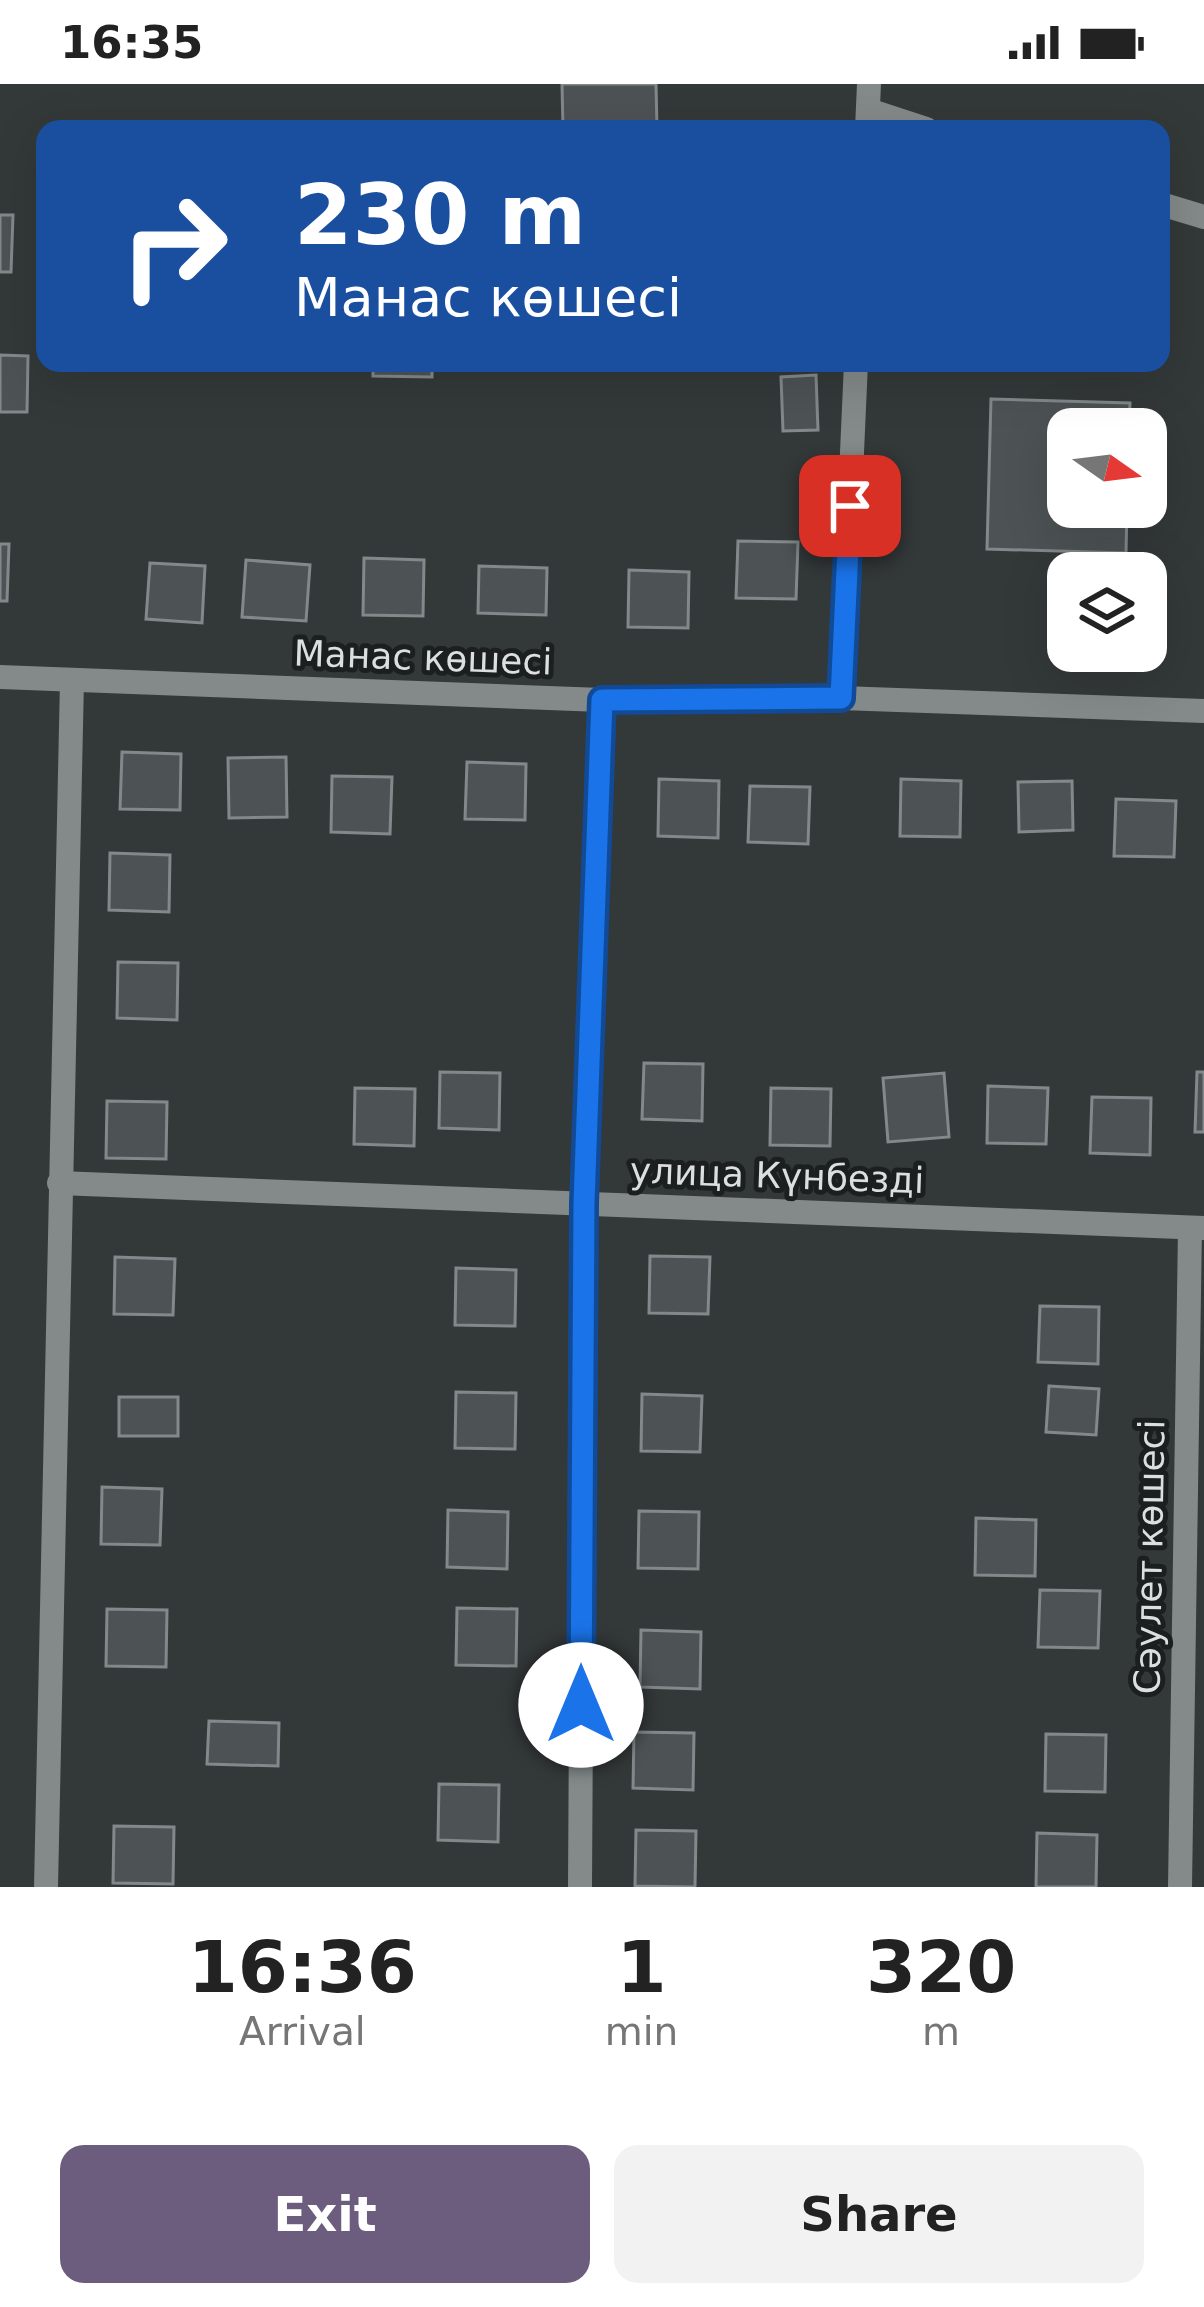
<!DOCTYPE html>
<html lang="en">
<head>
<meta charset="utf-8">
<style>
	:root { --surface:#fff; --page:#f2f2f2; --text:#222; --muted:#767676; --accent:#6c5d7f }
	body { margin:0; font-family:"DejaVu Sans",sans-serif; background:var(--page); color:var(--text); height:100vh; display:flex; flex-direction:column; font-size:45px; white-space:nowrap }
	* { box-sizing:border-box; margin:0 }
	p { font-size:39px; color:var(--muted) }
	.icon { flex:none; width:66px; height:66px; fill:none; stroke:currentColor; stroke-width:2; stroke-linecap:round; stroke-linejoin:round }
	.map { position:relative; height:1803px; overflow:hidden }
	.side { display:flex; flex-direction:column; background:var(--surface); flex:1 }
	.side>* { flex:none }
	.guide { position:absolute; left:36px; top:36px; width:1134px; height:252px; border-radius:24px; box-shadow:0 12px 48px #0002; background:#1a4fa0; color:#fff; overflow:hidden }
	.needle { width:78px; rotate:104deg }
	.controls { position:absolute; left:1047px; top:324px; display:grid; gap:24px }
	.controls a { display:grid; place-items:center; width:120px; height:120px; border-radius:24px; background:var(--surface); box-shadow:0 12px 48px #0002; font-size:60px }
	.pin { position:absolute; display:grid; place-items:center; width:102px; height:102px; color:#fff; margin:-51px; border-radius:24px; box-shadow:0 6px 18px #0006 }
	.me { position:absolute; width:132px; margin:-66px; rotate:0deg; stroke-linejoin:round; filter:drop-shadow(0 0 9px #0008) }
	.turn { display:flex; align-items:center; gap:42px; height:252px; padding:0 60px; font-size:54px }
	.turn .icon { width:156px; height:156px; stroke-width:2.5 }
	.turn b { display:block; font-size:84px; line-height:102px }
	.eta { display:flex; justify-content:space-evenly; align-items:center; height:204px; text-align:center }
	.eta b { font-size:72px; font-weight:700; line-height:84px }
	.cta { display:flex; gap:24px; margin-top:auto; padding:24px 60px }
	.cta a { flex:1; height:138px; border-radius:24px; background:var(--accent); color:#fff; font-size:48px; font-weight:700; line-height:138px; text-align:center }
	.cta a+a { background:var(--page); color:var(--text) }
	.status { display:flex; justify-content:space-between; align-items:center; height:84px; padding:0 60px; background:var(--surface); direction:ltr }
	.status svg { height:33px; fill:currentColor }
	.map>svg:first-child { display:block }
	.building { fill:#4d5354; stroke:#83898b; stroke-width:3 }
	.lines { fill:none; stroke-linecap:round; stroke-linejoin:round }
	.street { stroke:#838a89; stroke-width:24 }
	.route-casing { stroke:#114b97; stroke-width:30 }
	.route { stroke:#1a73e8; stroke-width:21 }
	.labels { text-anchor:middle; stroke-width:10; stroke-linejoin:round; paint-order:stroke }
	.street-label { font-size:36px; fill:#dbdfdf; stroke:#1c1f1f }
</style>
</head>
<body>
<div class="status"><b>16:35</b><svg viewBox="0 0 49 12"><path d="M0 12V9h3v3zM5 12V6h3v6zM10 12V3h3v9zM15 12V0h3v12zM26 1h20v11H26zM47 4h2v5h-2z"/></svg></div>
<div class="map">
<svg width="1204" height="1803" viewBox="0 0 1204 1803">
	<rect width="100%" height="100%" fill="#333838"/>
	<g class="building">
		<path d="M 562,0 L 656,0 L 657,45 L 563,45 Z"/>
		<path d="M 0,131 L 13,131 L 11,188 L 0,188 Z"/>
		<path d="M 0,271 L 28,272 L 27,328 L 0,328 Z"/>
		<path d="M 373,279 L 432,279 L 432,293 L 373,292 Z"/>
		<path d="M 816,291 L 818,346 L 783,347 L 781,293 Z"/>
		<path d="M 991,315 L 1130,319 L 1129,345 L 1068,345 L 1068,423 L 1127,423 L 1126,469 L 987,465 Z"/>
		<path d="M 738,457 L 798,458 L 796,515 L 736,514 Z"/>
		<path d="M 0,460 L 9,460 L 7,517 L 0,517 Z"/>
		<path d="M 364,474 L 424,476 L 423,532 L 363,531 Z"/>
		<path d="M 246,476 L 310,481 L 306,537 L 242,533 Z"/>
		<path d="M 150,479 L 205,482 L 202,539 L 146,535 Z"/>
		<path d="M 479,482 L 547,484 L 546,531 L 478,529 Z"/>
		<path d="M 629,486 L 689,488 L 688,544 L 628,543 Z"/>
		<path d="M 122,668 L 181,670 L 180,726 L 120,725 Z"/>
		<path d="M 286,673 L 287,733 L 229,734 L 228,674 Z"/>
		<path d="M 467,678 L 526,680 L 525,736 L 465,735 Z"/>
		<path d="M 332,692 L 392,693 L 390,750 L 331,748 Z"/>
		<path d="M 659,695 L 719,697 L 718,754 L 658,752 Z"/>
		<path d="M 901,695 L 961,697 L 960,753 L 900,752 Z"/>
		<path d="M 1072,697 L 1073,746 L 1019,748 L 1018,698 Z"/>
		<path d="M 750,702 L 810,703 L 808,760 L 748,758 Z"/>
		<path d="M 1116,715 L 1176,717 L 1174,773 L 1114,772 Z"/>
		<path d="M 110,769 L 170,771 L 169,828 L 109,826 Z"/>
		<path d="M 118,878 L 178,879 L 177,936 L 117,934 Z"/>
		<path d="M 644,979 L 703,980 L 702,1037 L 642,1035 Z"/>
		<path d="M 440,988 L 500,989 L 499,1046 L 439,1044 Z"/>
		<path d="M 1197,988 L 1204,988 L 1204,1048 L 1195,1048 Z"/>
		<path d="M 944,989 L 949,1053 L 888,1058 L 883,994 Z"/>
		<path d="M 988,1002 L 1048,1004 L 1046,1060 L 987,1059 Z"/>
		<path d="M 355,1004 L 415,1005 L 414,1062 L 354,1060 Z"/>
		<path d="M 771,1004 L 831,1005 L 830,1062 L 770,1061 Z"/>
		<path d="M 1092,1013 L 1151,1014 L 1150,1071 L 1090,1069 Z"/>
		<path d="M 107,1017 L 167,1018 L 166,1075 L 106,1074 Z"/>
		<path d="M 650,1172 L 710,1173 L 708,1230 L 649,1229 Z"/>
		<path d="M 115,1173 L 175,1175 L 173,1231 L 114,1230 Z"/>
		<path d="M 456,1184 L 516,1186 L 515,1242 L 455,1241 Z"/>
		<path d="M 1040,1222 L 1099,1223 L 1098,1280 L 1038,1278 Z"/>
		<path d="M 1049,1302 L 1099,1305 L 1096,1351 L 1046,1348 Z"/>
		<path d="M 456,1308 L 516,1309 L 515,1365 L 455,1364 Z"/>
		<path d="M 642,1310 L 702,1312 L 700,1368 L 641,1367 Z"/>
		<rect x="119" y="1313" width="59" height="39"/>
		<path d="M 102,1403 L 162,1405 L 160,1461 L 101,1460 Z"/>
		<path d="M 448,1426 L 508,1428 L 507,1485 L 447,1483 Z"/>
		<path d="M 639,1427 L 699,1428 L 698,1485 L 638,1484 Z"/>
		<path d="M 976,1434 L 1036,1436 L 1035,1492 L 975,1491 Z"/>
		<path d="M 1040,1506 L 1100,1507 L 1098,1564 L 1038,1563 Z"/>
		<path d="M 457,1524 L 517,1525 L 516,1582 L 456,1581 Z"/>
		<path d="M 107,1525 L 167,1526 L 166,1583 L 106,1582 Z"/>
		<path d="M 641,1546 L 701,1548 L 700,1605 L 640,1603 Z"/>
		<path d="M 209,1637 L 279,1639 L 278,1682 L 207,1680 Z"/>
		<path d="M 634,1648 L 694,1649 L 693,1706 L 633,1704 Z"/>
		<path d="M 1046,1650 L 1106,1651 L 1105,1708 L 1045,1707 Z"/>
		<path d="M 439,1700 L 499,1701 L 498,1758 L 438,1756 Z"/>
		<path d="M 114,1742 L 174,1743 L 173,1800 L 113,1799 Z"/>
		<path d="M 636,1746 L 696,1747 L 695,1803 L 635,1802 Z"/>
		<path d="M 1037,1749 L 1097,1751 L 1096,1803 L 1036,1803 Z"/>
	</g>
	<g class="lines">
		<g class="street">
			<path d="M 868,26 L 926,45"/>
			<path d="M 867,45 L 869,0"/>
			<path d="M 1161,120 L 1204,133"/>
			<path d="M 0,593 L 602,616 L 841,614 L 1204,627"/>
			<path d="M 841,614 L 856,279"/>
			<path d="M 59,1099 L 1204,1144"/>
			<path d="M 46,1803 L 72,596"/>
			<path d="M 580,1803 L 584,1119 L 602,616"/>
			<path d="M 1180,1803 L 1190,1144"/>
		</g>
	</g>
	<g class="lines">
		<defs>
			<path id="route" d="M 581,1621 L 584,1119 L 602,616 L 841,614 L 850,422"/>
		</defs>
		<use href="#route" class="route-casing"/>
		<use href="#route" class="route"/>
	</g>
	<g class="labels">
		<g class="street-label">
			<text transform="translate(423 573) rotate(2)" y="13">Манас көшесі</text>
			<text transform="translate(777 1091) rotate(2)" y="13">улица Күнбезді</text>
			<text transform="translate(1149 1473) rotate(-89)" y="13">Сәулет көшесі</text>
		</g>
	</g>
</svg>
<div class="controls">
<a><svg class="needle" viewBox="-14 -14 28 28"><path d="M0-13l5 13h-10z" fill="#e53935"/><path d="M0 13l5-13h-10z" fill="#767676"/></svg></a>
<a><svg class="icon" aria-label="layers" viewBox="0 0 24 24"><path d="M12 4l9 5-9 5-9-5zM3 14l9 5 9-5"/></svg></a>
</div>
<div class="pin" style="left:850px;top:422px;background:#d93025"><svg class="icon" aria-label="arrive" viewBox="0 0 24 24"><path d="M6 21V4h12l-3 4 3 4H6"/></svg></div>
<svg class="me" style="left:581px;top:1621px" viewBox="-20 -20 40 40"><circle r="19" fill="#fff"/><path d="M0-13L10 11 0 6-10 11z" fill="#1a73e8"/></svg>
<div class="guide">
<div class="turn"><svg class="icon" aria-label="right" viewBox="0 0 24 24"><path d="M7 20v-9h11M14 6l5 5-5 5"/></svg><div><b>230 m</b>Манас көшесі</div></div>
</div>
</div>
<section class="side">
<div class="eta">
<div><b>16:36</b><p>Arrival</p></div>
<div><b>1</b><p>min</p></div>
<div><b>320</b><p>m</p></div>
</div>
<div class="cta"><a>Exit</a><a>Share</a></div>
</section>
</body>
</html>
